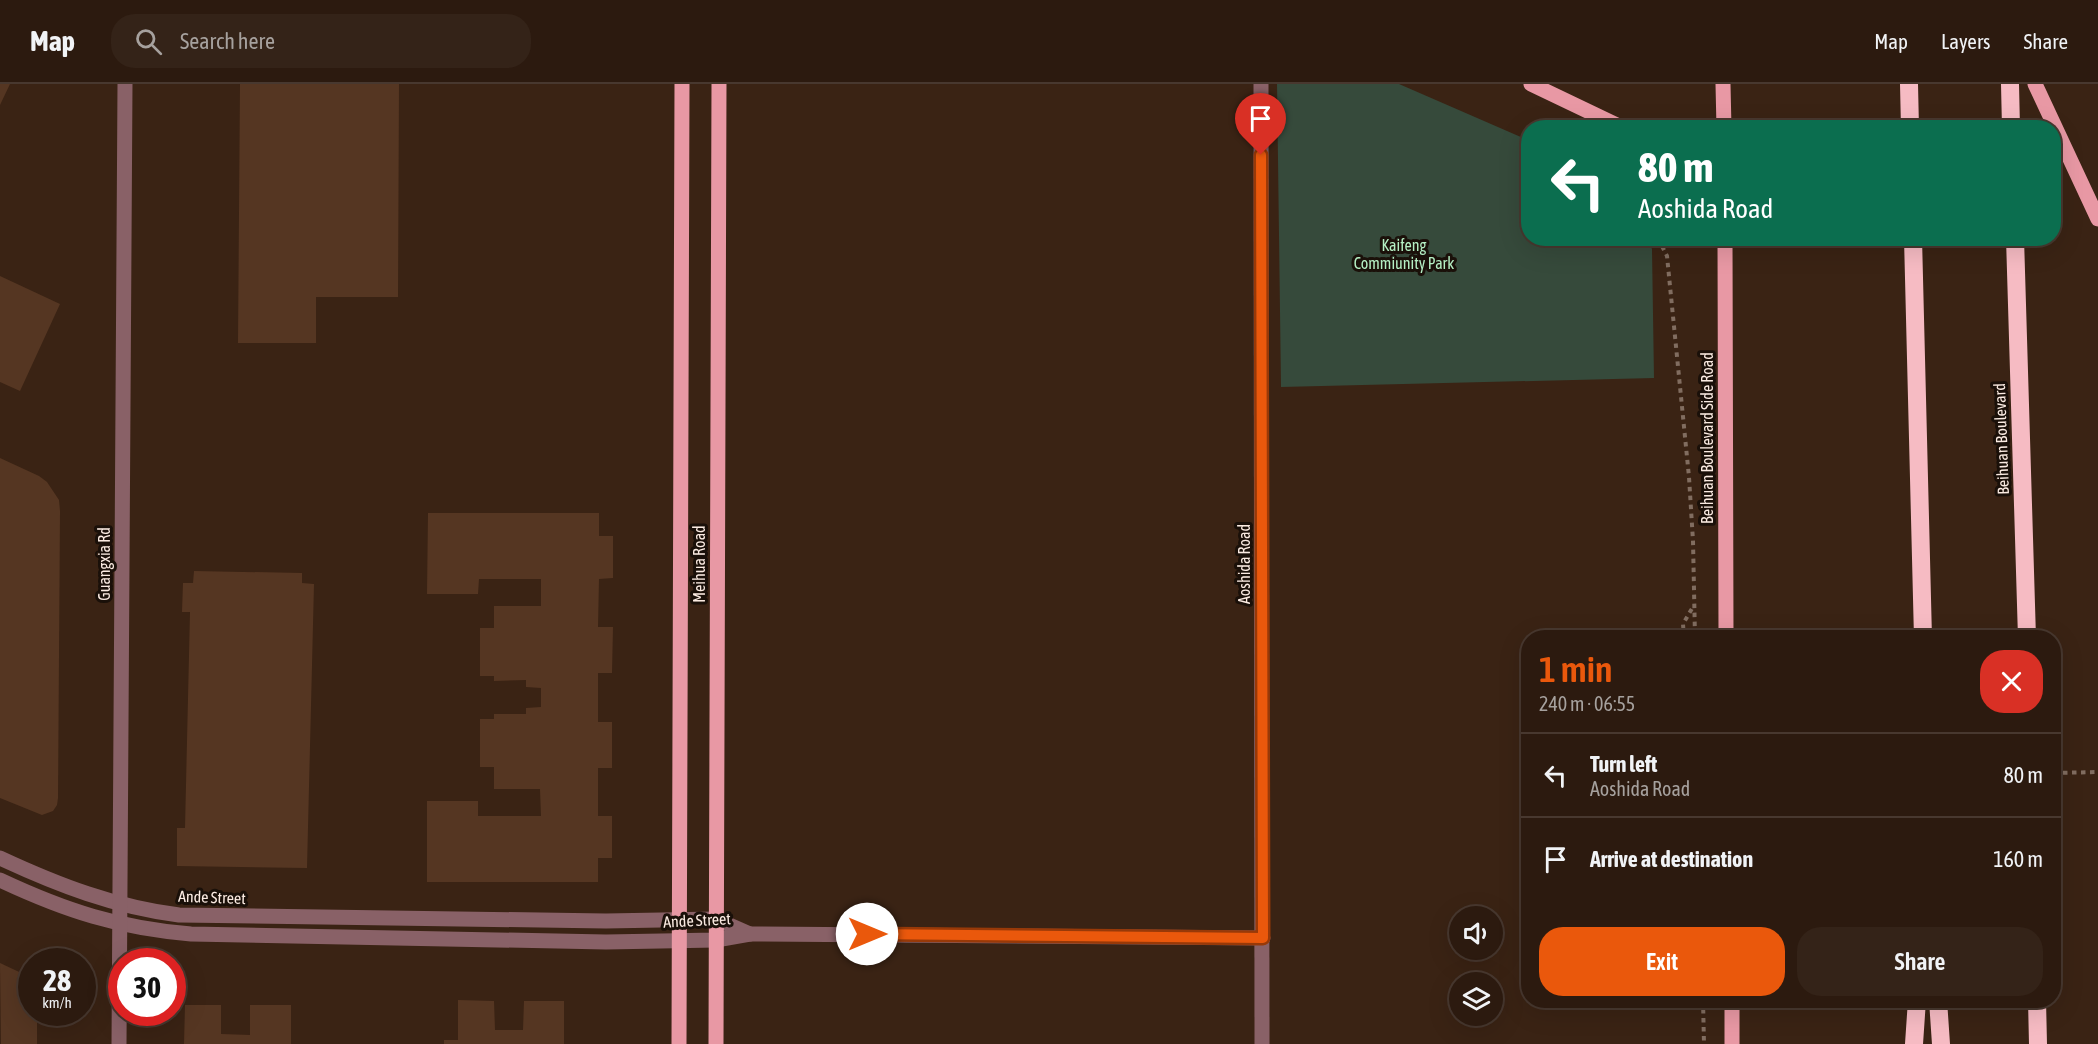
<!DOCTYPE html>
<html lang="en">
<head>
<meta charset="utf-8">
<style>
	:root { --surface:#2c1a0f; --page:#342318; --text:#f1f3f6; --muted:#a6a19e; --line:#48382f; --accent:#ea580c }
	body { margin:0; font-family:"Asap Condensed",sans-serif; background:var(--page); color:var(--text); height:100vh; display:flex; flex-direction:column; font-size:22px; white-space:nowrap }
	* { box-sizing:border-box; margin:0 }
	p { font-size:20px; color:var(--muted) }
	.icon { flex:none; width:33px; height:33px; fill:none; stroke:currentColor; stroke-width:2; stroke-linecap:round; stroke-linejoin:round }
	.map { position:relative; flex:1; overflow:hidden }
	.sheet { position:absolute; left:1521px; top:546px; width:540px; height:378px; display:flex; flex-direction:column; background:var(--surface); border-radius:24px; box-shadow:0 6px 24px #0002,0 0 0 2px var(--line) }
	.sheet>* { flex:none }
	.guide { position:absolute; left:1521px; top:36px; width:540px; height:126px; border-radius:24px; box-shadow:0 6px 24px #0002,0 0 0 2px var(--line); background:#0b6e4f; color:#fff; overflow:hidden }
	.fabs { position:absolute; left:1449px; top:822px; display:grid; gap:12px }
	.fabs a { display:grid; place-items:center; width:54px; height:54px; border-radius:50%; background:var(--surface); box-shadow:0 6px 24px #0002,0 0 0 2px var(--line); font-size:30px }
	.speed { position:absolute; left:18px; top:864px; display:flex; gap:12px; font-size:30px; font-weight:700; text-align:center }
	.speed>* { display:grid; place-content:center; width:78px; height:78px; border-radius:50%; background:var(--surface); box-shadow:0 6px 24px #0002,0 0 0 2px var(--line); line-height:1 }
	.speed small { font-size:15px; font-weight:400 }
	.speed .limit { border:9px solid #d22; background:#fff; color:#111 }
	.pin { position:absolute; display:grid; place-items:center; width:51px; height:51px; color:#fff; margin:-62px -26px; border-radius:50% 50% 50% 0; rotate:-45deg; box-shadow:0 0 6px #0007 }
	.pin .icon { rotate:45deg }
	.me { position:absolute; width:66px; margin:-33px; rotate:90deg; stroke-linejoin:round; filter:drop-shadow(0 0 4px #0008) }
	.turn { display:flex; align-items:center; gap:21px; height:126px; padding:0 18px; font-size:27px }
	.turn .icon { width:78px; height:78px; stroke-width:2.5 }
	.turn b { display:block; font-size:42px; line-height:51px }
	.round { display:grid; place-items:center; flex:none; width:63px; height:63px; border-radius:24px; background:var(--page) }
	.head { display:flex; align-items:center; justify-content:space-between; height:102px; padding:0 18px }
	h1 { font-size:36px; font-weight:600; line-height:45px; color:var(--accent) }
	.action { display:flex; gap:12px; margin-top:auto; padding:12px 18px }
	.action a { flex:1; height:69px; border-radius:24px; background:var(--accent); color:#fff; font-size:24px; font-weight:600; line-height:69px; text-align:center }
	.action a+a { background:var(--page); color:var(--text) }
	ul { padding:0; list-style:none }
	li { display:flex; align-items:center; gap:18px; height:84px; padding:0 18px; border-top:2px solid var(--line) }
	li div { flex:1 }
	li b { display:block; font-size:22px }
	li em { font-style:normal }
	header { display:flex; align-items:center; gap:36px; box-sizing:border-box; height:84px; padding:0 30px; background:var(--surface); border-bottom:2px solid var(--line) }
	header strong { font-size:28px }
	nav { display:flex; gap:33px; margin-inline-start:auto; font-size:21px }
	.search { width:420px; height:54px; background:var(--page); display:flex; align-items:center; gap:15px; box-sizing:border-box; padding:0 21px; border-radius:24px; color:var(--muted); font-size:22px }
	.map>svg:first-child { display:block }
	.green { fill:#364a3b }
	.building { fill:#553622 }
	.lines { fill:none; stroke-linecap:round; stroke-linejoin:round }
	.path { stroke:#816d60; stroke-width:4; stroke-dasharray:4.5 4.5; stroke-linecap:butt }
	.minor { stroke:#896167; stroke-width:15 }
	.major { stroke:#e898a4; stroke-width:15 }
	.highway { stroke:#f6bbc3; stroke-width:18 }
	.route-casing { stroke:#983908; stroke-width:15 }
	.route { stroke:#ea580c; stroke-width:10 }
	.labels { text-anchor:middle; stroke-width:6; stroke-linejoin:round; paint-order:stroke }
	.park-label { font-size:16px; fill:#b5f0c4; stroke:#1a1009 }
	.street-label { font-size:16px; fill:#fbebe2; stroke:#1a1009 }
</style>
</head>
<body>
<header>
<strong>Map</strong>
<div class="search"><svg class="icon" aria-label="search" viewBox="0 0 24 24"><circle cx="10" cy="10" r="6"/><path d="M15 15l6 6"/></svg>Search here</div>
<nav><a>Map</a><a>Layers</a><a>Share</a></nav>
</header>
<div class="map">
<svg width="2098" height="960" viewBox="0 0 2098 960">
	<rect width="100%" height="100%" fill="#3a2314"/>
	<path class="green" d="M 1277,0 L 1399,0 L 1528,56 L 1528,154 L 1647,155 L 1652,165 L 1654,294 L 1281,303 Z"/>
	<g class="building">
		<path d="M 0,0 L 10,0 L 0,21 Z"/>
		<path d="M 240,0 L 399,0 L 398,213 L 316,213 L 316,259 L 238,259 Z"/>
		<path d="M 0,192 L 60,220 L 20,307 L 0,298 Z"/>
		<path d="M 0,374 L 39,392 L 47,398 L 59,416 L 60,427 L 58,714 L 57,721 L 53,727 L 42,731 L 0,714 Z"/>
		<path d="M 428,429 L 599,429 L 599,452 L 613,452 L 613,494 L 599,495 L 598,543 L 613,543 L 612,589 L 598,589 L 598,638 L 612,638 L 612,684 L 598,684 L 598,732 L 612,732 L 612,774 L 598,774 L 598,798 L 427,798 L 427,717 L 478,717 L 478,732 L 541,732 L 540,705 L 494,705 L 494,683 L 480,683 L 480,635 L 494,635 L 494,630 L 526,630 L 526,624 L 541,623 L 541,604 L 526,603 L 526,596 L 494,597 L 494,592 L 480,592 L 480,544 L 494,544 L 494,522 L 541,522 L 541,495 L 479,495 L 478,510 L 427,510 Z"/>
		<path d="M 194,487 L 302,489 L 302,499 L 314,500 L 307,784 L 177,782 L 177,744 L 185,744 L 190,528 L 182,528 L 183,499 L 193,499 Z"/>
		<path d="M 0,879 L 32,894 L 32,928 L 37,928 L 37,960 L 1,960 Z"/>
		<path d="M 458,916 L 494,917 L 495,946 L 523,946 L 524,917 L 564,917 L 564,960 L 444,960 L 444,956 L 458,956 Z"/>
		<path d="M 185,921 L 221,921 L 221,950 L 250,951 L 250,921 L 291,921 L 291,960 L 184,960 Z"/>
	</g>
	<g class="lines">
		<g class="path">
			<path d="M 1658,154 L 1667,172 L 1689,393 L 1693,457 L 1695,554"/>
			<path d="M 1684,554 L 1683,540 L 1694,521"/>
			<path d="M 2054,689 L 2098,688"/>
			<path d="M 1703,916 L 1704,960"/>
		</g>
		<g class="minor">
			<path d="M 1261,0 L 1262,960"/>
			<path d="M 0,774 C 58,801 115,823 179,831 L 606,837 L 716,835 L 750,850"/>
			<path d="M 0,796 C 66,827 119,844 191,850 L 606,858 L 716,856 L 750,850 L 1263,854"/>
			<path d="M 119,960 L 125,0"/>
		</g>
		<g class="major">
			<path d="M 1531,0 L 1623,44"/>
			<path d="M 1723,0 L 1724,44"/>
			<path d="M 2035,0 L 2098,135"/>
			<path d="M 1725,154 L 1726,554"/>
			<path d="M 1732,916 L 1732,960"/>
			<path d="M 679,960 L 682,0"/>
			<path d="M 716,960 L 719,0"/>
		</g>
		<g class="highway">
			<path d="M 1909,0 L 1910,44"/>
			<path d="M 2010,0 L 2011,44"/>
			<path d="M 1913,154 L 1923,554"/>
			<path d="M 2015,154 L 2027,554"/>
			<path d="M 1938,916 L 1941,960"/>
			<path d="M 2037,916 L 2038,960"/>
			<path d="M 1914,960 L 1917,916"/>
		</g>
	</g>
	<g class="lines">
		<defs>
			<path id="route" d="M 867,850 L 1263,854 L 1261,71"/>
		</defs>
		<use href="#route" class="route-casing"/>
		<use href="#route" class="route"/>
	</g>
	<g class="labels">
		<g class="park-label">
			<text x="1404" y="167">Kaifeng<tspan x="1404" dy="18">Commiunity Park</tspan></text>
		</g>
		<g class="street-label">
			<text transform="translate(1707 354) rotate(-90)" y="6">Beihuan Boulevard Side Road</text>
			<text transform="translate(2001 355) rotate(-92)" y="6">Beihuan Boulevard</text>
			<text transform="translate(104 480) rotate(-90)" y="6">Guangxia Rd</text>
			<text transform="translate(699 480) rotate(-90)" y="6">Meihua Road</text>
			<text transform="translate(1244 480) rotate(-90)" y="6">Aoshida Road</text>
			<text transform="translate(212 813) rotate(2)" y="6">Ande Street</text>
			<text transform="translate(697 836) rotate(-3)" y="6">Ande Street</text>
		</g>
	</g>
</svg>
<div class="fabs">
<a><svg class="icon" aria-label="sound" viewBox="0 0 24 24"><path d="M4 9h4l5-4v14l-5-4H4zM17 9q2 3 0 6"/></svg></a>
<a><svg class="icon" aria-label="layers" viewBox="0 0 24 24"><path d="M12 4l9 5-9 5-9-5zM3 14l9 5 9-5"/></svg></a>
</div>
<div class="speed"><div>28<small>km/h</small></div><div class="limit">30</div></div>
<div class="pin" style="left:1261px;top:71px;background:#d93025"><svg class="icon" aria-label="arrive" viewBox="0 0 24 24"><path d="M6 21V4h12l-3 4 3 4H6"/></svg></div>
<svg class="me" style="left:867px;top:850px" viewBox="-20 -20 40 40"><circle r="19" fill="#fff"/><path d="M0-13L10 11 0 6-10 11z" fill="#ea580c"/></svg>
<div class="guide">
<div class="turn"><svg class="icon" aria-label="left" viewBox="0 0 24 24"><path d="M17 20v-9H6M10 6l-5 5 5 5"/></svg><div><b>80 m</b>Aoshida Road</div></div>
</div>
<section class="sheet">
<div class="head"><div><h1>1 min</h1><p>240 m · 06:55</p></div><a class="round" style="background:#d93025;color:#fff"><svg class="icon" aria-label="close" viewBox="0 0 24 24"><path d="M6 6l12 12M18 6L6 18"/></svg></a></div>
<ul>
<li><svg class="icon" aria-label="left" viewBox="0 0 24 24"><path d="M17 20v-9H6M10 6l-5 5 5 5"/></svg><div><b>Turn left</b><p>Aoshida Road</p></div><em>80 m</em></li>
<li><svg class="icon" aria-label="arrive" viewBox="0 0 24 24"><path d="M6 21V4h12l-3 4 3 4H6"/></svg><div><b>Arrive at destination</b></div><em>160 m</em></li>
</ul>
<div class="action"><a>Exit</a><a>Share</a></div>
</section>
</div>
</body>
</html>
